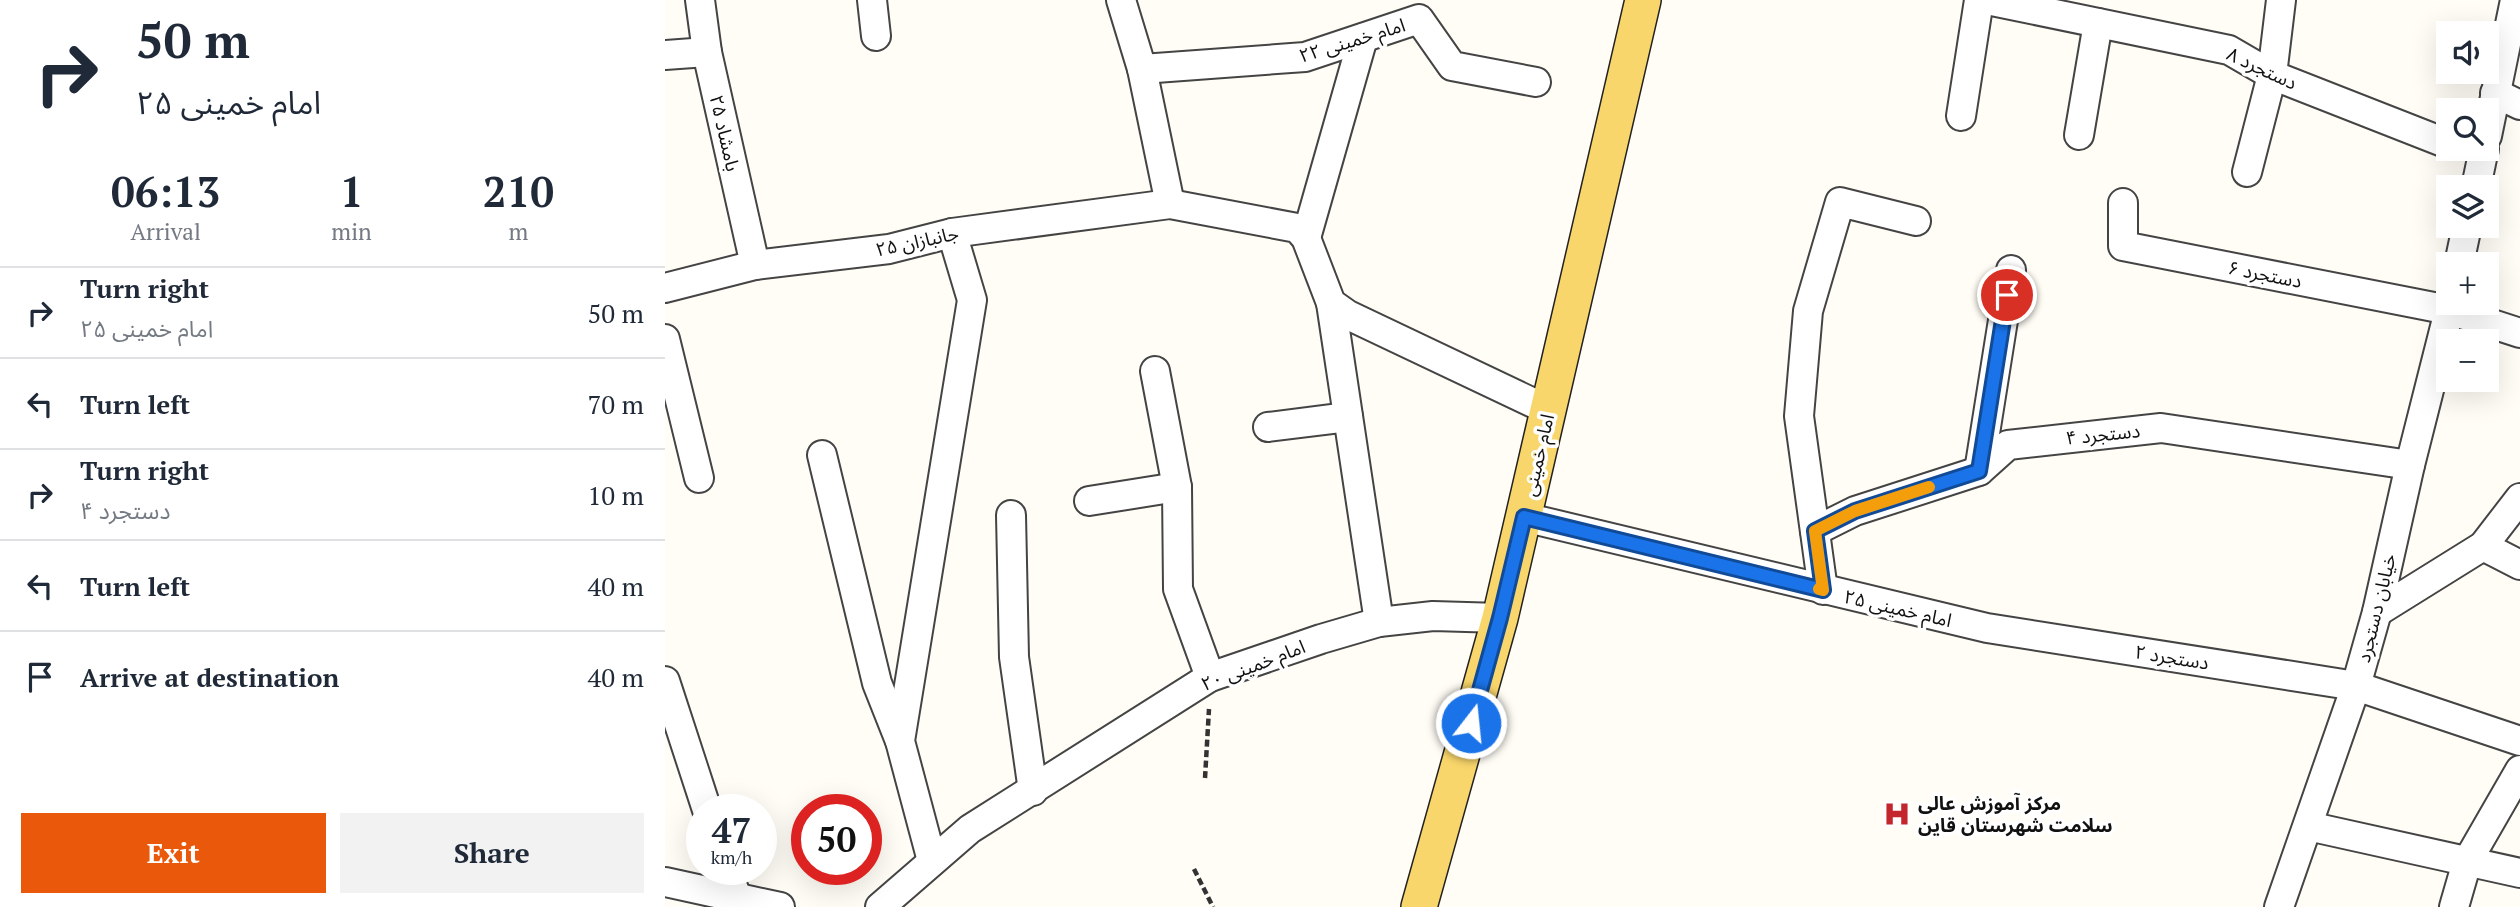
<!DOCTYPE html>
<html lang="en">
<head>
<meta charset="utf-8">
<style>
	:root { --surface:#fff; --page:#f2f2f3; --text:#1f2937; --muted:#747a83; --line:#e0e1e3; --accent:#ea580c }
	body { margin:0; font-family:"PT Serif","Noto Sans Arabic",serif; background:var(--page); color:var(--text); height:100vh; display:flex; flex-direction:column; font-size:26px; white-space:nowrap }
	* { box-sizing:border-box; margin:0 }
	p { font-size:23px; color:var(--muted) }
	.icon { flex:none; width:38px; height:38px; fill:none; stroke:currentColor; stroke-width:2; stroke-linecap:round; stroke-linejoin:round }
	.map { position:relative; flex:1; overflow:hidden }
	.sheet { display:flex; flex-direction:column; background:var(--surface); width:665px }
	.sheet>* { flex:none }
	.top-card { background:#fff; color:var(--text); overflow:hidden }
	.buttons { position:absolute; left:1771px; top:21px; display:grid; gap:14px }
	.buttons a { display:grid; place-items:center; width:63px; height:63px; border-radius:0px; background:var(--surface); box-shadow:0 7px 28px #0002; font-size:35px }
	.speed { position:absolute; left:21px; top:794px; display:flex; gap:14px; font-size:35px; font-weight:700; text-align:center }
	.speed>* { display:grid; place-content:center; width:91px; height:91px; border-radius:50%; background:var(--surface); box-shadow:0 7px 28px #0002; line-height:1 }
	.speed small { font-size:18px; font-weight:400 }
	.speed .limit { border:10px solid #d22; background:#fff; color:#111 }
	.pin { position:absolute; display:grid; place-items:center; width:60px; height:60px; color:#fff; margin:-30px; border:4px solid #fff; border-radius:50%; box-shadow:0 2px 7px #0007 }
	.me { position:absolute; width:77px; margin:-38px; rotate:16deg; stroke-linejoin:round; filter:drop-shadow(0 0 5px #0008) }
	.turn { display:flex; align-items:center; gap:24px; height:147px; padding:0 21px; font-size:32px }
	.turn .icon { width:91px; height:91px; stroke-width:2.5 }
	.turn b { display:block; font-size:49px; line-height:60px }
	.eta { display:flex; justify-content:space-evenly; align-items:center; height:119px; text-align:center }
	.eta b { font-size:42px; font-weight:600; line-height:49px }
	.button { display:flex; gap:14px; margin-top:auto; padding:14px 21px }
	.button a { flex:1; height:80px; border-radius:0px; background:var(--accent); color:#fff; font-size:28px; font-weight:600; line-height:80px; text-align:center }
	.button a+a { background:var(--page); color:var(--text) }
	ul { padding:0; list-style:none }
	li { display:flex; align-items:center; gap:21px; height:91px; padding:0 21px; border-top:2px solid var(--line) }
	li div { flex:1 }
	li b { display:block; font-size:26px }
	li em { font-style:normal }
	main { display:flex; flex:1; min-height:0 }
	.map>svg:first-child { display:block }
	.lines { fill:none; stroke-linecap:round; stroke-linejoin:round }
	.minor-casing { stroke:#444; stroke-width:32 }
	.major-casing { stroke:#222; stroke-width:38 }
	.path { stroke:#333; stroke-width:4.5; stroke-dasharray:7 3.5; stroke-linecap:butt }
	.minor { stroke:#fff; stroke-width:28 }
	.major { stroke:#f9d66b; stroke-width:35 }
	.route-casing { stroke:#114b97; stroke-width:18 }
	.route { stroke:#1a73e8; stroke-width:12 }
	.slow { stroke:#f59e0b; stroke-width:12 }
	.labels { text-anchor:middle; stroke-width:7; stroke-linejoin:round; paint-order:stroke }
	.street-label { font-size:19px; fill:#111; stroke:#fff }
	.poi-label { font-size:19px; font-weight:bold; fill:#111; stroke:#fff; text-anchor:start }
</style>
</head>
<body>
<main>
<section class="sheet">
<div class="top-card">
<div class="turn"><svg class="icon" aria-label="right" viewBox="0 0 24 24"><path d="M7 20v-9h11M14 6l5 5-5 5"/></svg><div><b>50 m</b>امام خمینی ۲۵</div></div>
</div>
<div class="eta">
<div><b>06:13</b><p>Arrival</p></div>
<div><b>1</b><p>min</p></div>
<div><b>210</b><p>m</p></div>
</div>
<ul>
<li><svg class="icon" aria-label="right" viewBox="0 0 24 24"><path d="M7 20v-9h11M14 6l5 5-5 5"/></svg><div><b>Turn right</b><p>امام خمینی ۲۵</p></div><em>50 m</em></li>
<li><svg class="icon" aria-label="left" viewBox="0 0 24 24"><path d="M17 20v-9H6M10 6l-5 5 5 5"/></svg><div><b>Turn left</b></div><em>70 m</em></li>
<li><svg class="icon" aria-label="right" viewBox="0 0 24 24"><path d="M7 20v-9h11M14 6l5 5-5 5"/></svg><div><b>Turn right</b><p>دستجرد ۴</p></div><em>10 m</em></li>
<li><svg class="icon" aria-label="left" viewBox="0 0 24 24"><path d="M17 20v-9H6M10 6l-5 5 5 5"/></svg><div><b>Turn left</b></div><em>40 m</em></li>
<li><svg class="icon" aria-label="arrive" viewBox="0 0 24 24"><path d="M6 21V4h12l-3 4 3 4H6"/></svg><div><b>Arrive at destination</b></div><em>40 m</em></li>
</ul>
<div class="button"><a>Exit</a><a>Share</a></div>
</section>
<div class="map">
<svg width="1855" height="907" viewBox="0 0 1855 907">
	<rect width="100%" height="100%" fill="#fffdf5"/>
	<g class="lines">
		<defs>
			<g id="minor">
				<path d="M 35,0 L 42,52 L 90,265"/>
				<path d="M 207,0 L 211,36"/>
				<path d="M 456,0 L 477,69 L 505,204"/>
				<path d="M 1322,0 L 1564,50 L 1607,75 L 1783,144"/>
				<path d="M 0,55 L 42,52"/>
				<path d="M 477,69 L 640,57 L 754,19 L 787,66 L 871,82"/>
				<path d="M 1830,93 L 1855,105"/>
				<path d="M 1296,116 L 1314,0"/>
				<path d="M 1414,135 L 1433,23"/>
				<path d="M 1822,136 L 1850,0"/>
				<path d="M 1582,172 L 1607,75 L 1616,0"/>
				<path d="M 1811,187 L 1819,149"/>
				<path d="M 1458,203 L 1458,246 L 1784,310 L 1855,333"/>
				<path d="M 641,238 L 698,38"/>
				<path d="M 1794,264 L 1802,226"/>
				<path d="M 0,288 L 90,265 L 224,249 L 287,233 L 505,204 L 632,228 L 641,238 L 666,303 L 683,315 L 883,410"/>
				<path d="M 666,303 L 714,622"/>
				<path d="M 0,339 L 34,478"/>
				<path d="M 490,371 L 512,487 L 513,589 L 545,677"/>
				<path d="M 603,427 L 683,417"/>
				<path d="M 157,455 L 212,683 L 235,741"/>
				<path d="M 1314,471 L 1346,270"/>
				<path d="M 424,501 L 512,487"/>
				<path d="M 346,515 L 349,657 L 368,791"/>
				<path d="M 859,517 L 1322,628 L 1691,686 L 1855,741"/>
				<path d="M 1150,531 L 1190,511 L 1314,471 L 1343,445 L 1496,428 L 1745,465"/>
				<path d="M 1818,546 L 1855,565"/>
				<path d="M 1158,590 L 1134,416 L 1143,311 L 1175,202 L 1251,221"/>
				<path d="M 1712,612 L 1818,546 L 1855,498"/>
				<path d="M 0,681 L 42,810"/>
				<path d="M 1643,826 L 1855,873"/>
				<path d="M 267,861 L 235,741 L 307,300 L 287,233"/>
				<path d="M 62,870 L 72,898"/>
				<path d="M 0,882 L 115,907"/>
				<path d="M 215,907 L 305,829 L 545,677 L 656,639 L 714,622 L 768,616 L 835,618"/>
				<path d="M 1614,907 L 1691,686 L 1712,612 L 1745,465 L 1786,303"/>
				<path d="M 1789,907 L 1802,862 L 1855,770"/>
			</g>
			<path id="major" d="M 754,907 L 835,618 L 978,0"/>
		</defs>
		<use href="#minor" class="minor-casing"/>
		<use href="#major" class="major-casing"/>
		<g class="path">
			<path d="M 540,778 L 544,709"/>
			<path d="M 529,869 L 548,907"/>
		</g>
		<use href="#minor" class="minor"/>
		<use href="#major" class="major"/>
	</g>
	<g class="lines">
		<defs>
			<path id="route" d="M 806,723 L 835,618 L 859,517 L 1158,590 L 1150,531 L 1190,511 L 1314,471 L 1342,295"/>
		</defs>
		<use href="#route" class="route-casing"/>
		<use href="#route" class="route"/>
		<path class="slow" d="M 1154,589 L 1158,590 L 1150,531 L 1190,511 L 1264,487"/>
	</g>
	<defs>
		<symbol id="hospital-bare" viewBox="-9 -9 18 18"><path d="M-5-5h3v3.5h4V-5h3V5h-3V1.5h-4V5h-3Z" fill="#c4262e" stroke="#fff" stroke-width="2.5" paint-order="stroke"/></symbol>
	</defs>
	<g fill-rule="evenodd">
		<use href="#hospital-bare" x="1213" y="795" width="38" height="38"/>
	</g>
	<g class="labels">
		<g class="street-label">
			<text transform="translate(687 40) rotate(-17)" y="7">امام خمینی ۲۲</text>
			<text transform="translate(1597 68) rotate(25)" y="7">دستجرد ۸</text>
			<text transform="translate(60 133) rotate(77)" y="7">بامشاد ۲۵</text>
			<text transform="translate(252 241) rotate(-12)" y="7">جانبازان ۲۵</text>
			<text transform="translate(1600 274) rotate(11)" y="7">دستجرد ۶</text>
			<text transform="translate(1438 434) rotate(-6)" y="7">دستجرد ۴</text>
			<text transform="translate(873 455) rotate(-77)" y="7">امام خمینی</text>
			<text transform="translate(1233 608) rotate(13)" y="7">امام خمینی ۲۵</text>
			<text transform="translate(1711 608) rotate(-76)" y="7">خیابان دستجرد</text>
			<text transform="translate(1507 657) rotate(9)" y="7">دستجرد ۲</text>
			<text transform="translate(588 665) rotate(-21)" y="7">امام خمینی ۲۰</text>
		</g>
		<g class="poi-label">
			<text x="1253" y="810">مرکز آموزش عالی<tspan x="1253" dy="22">سلامت شهرستان قاین</tspan></text>
		</g>
	</g>
</svg>
<div class="buttons">
<a><svg class="icon" aria-label="sound" viewBox="0 0 24 24"><path d="M4 9h4l5-4v14l-5-4H4zM17 9q2 3 0 6"/></svg></a>
<a><svg class="icon" aria-label="search" viewBox="0 0 24 24"><circle cx="10" cy="10" r="6"/><path d="M15 15l6 6"/></svg></a>
<a><svg class="icon" aria-label="layers" viewBox="0 0 24 24"><path d="M12 4l9 5-9 5-9-5zM3 14l9 5 9-5"/></svg></a>
<a>+</a>
<a>−</a>
</div>
<div class="speed"><div>47<small>km/h</small></div><div class="limit">50</div></div>
<div class="pin" style="left:1342px;top:295px;background:#d93025"><svg class="icon" aria-label="arrive" viewBox="0 0 24 24"><path d="M6 21V4h12l-3 4 3 4H6"/></svg></div>
<svg class="me" style="left:806px;top:723px" viewBox="-20 -20 40 40"><circle r="17" fill="#1a73e8" stroke="#fff" stroke-width="3"/><path d="M0-11L8 9 0 5-8 9z" fill="#fff"/></svg>
</div>
</main>
</body>
</html>
